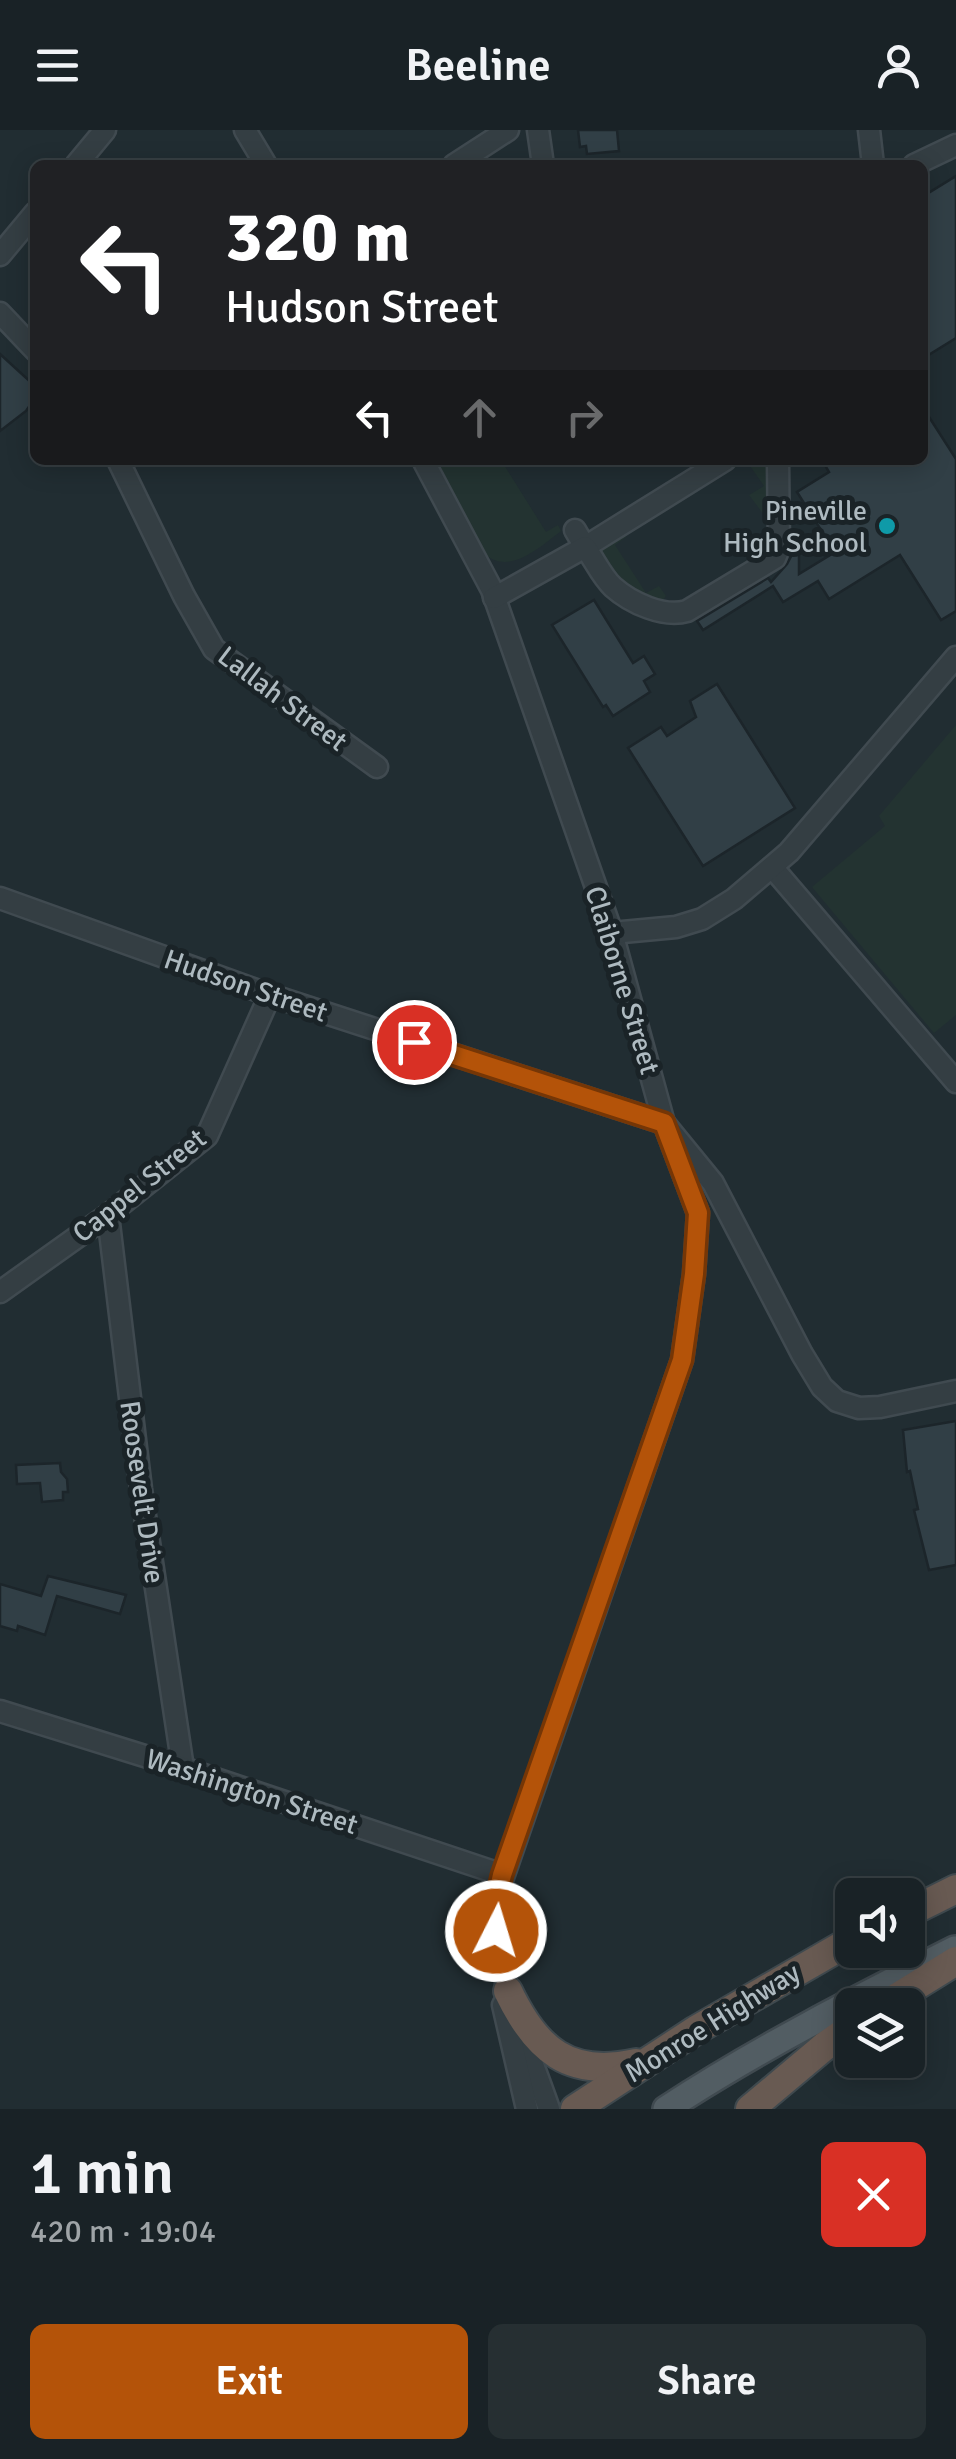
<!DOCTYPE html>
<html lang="en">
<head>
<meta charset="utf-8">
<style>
	:root { --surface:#192226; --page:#262f32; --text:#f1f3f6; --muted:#9fa4a7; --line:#373f43; --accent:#b45309 }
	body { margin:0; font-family:Signika,sans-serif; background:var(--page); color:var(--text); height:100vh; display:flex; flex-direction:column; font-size:38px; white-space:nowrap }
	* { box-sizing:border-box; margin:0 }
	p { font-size:32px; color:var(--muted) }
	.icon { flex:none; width:55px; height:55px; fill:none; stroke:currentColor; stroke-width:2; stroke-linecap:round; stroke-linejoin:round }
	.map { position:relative; height:1979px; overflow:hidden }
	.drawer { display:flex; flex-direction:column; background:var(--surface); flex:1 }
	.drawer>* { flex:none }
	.banner { position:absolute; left:30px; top:30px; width:898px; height:305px; border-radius:15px; box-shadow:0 5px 25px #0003,0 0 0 2px var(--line); background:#202124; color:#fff; overflow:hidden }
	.fabs { position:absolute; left:835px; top:1748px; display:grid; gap:20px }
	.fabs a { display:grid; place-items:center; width:90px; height:90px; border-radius:15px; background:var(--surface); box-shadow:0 5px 25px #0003,0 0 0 2px var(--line); font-size:50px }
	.pin { position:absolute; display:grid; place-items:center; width:85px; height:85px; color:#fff; margin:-42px; border:5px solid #fff; border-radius:50%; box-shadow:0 2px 10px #0007 }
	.me { position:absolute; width:110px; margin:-55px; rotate:5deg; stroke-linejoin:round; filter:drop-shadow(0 0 8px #0008) }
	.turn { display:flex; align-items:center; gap:35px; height:210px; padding:0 30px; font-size:45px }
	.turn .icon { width:130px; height:130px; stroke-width:2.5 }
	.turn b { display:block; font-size:70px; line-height:85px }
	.lanes { display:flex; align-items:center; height:95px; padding:0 30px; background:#0003; justify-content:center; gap:50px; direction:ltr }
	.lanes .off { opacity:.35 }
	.round { display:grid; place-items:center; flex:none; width:105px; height:105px; border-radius:15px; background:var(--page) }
	.summary { display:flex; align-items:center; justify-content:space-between; height:170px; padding:0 30px }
	h1 { font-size:60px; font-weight:600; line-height:75px }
	.action { display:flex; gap:20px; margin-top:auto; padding:20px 30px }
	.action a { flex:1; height:115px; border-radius:15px; background:var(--accent); color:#fff; font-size:40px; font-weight:600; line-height:115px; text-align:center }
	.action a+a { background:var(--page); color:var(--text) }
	header { display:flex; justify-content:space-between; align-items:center; height:130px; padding:0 30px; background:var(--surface); font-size:45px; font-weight:600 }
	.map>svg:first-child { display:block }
	.green { fill:#233331 }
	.building { fill:#313f46; stroke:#1c252a; stroke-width:2.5 }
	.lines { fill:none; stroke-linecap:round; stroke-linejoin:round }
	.minor-casing { stroke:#404a50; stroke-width:25 }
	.major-casing { stroke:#404a50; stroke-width:30 }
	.highway-casing { stroke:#3f494e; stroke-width:32 }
	.minor { stroke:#343e43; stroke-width:20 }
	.major { stroke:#525d63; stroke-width:25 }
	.highway { stroke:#685a52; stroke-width:28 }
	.route-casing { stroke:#753606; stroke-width:25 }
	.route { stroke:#b45309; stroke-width:18 }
	.culture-dot { fill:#0f9aa8; stroke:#1a2327; stroke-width:4 }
	.labels { text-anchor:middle; stroke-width:10; stroke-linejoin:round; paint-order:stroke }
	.poi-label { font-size:28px; fill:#aebac0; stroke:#1a2327; text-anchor:end }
	.street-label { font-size:28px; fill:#aebac0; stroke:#1a2327 }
</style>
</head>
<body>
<header><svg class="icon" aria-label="menu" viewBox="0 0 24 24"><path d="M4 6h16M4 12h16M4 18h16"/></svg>Beeline<svg class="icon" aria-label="person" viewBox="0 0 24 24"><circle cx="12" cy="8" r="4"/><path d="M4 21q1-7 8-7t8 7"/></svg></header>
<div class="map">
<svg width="956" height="1979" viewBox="0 0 956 1979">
	<rect width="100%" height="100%" fill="#212d32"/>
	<g class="green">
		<path d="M 435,330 L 501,330 L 546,402 L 558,395 L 561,401 C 540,417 509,446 485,424 Z"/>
		<path d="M 738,330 L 761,330 L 767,338 L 767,389 L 749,365 L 764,356 L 748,333 L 734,338 L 733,333 Z"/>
		<path d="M 626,403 L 626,407 L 615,415 L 646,463 L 659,456 L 666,466 L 661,472 L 623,454 L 597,417 Z"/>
		<path d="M 956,595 L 956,885 L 934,903 L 812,757 L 885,696 L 879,686 Z"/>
	</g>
	<g class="building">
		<path d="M 578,0 L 617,0 L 619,21 L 587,24 L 586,16 L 580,17 Z"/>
		<path d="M 956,46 L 956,208 L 922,229 L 922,67 Z"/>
		<path d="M 0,224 L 35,256 L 35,268 L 26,281 L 0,301 Z"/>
		<path d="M 922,276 L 956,329 L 956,481 L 941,490 L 900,425 L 829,469 L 818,451 L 783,472 L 773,456 L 703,500 L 697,491 L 768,448 L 771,452 L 787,434 L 799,411 L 799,444 L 835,422 L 797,362 L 829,342 L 822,330 L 922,330 Z"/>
		<path d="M 594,470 L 633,533 L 644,526 L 655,544 L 644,551 L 650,562 L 613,586 L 606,575 L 603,577 L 552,495 Z"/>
		<path d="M 717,554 L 795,678 L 703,736 L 628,618 L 661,597 L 667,606 L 696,587 L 690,571 Z"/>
		<path d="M 956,1291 L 956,1435 L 929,1440 L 914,1380 L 918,1379 L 910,1341 L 907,1342 L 903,1300 Z"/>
		<path d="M 60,1333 L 61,1342 L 67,1349 L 68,1362 L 63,1362 L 63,1370 L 42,1372 L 40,1353 L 17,1354 L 16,1335 Z"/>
		<path d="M 48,1446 L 126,1465 L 120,1484 L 57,1466 L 45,1505 L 18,1496 L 17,1501 L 0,1496 L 0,1454 L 41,1466 Z"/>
	</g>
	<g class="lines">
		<defs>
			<g id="minor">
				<path d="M 245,0 L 266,35"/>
				<path d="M 538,0 L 543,35"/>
				<path d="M 869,0 L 873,35"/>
				<path d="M 76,35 L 105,0"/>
				<path d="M 454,35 L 508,0"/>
				<path d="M 914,35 L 956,15"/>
				<path d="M 0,125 L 35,83"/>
				<path d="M 0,183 L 35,220"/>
				<path d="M 118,330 L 184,466 L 214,519 L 377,637"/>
				<path d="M 423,330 L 492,460 L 612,803 L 664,993 L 698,1083 L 694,1144 L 682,1230 L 498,1762 C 490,1837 525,1909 549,1979"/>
				<path d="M 575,400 L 585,417 L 725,330"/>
				<path d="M 494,468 L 585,417 C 594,429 602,447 613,457 C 631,473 664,488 687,481 L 775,428 L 779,418 L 778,330"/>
				<path d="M 772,737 L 956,952"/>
				<path d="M 0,768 L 270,865 L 664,993 L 713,1053 L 802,1224 L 822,1257 L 837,1271 L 859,1278 L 880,1277 L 956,1261"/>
				<path d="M 612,803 L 676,797 L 702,789 L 734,769 L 789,722 L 956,527"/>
				<path d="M 108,1085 L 141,1359 L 183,1638"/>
				<path d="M 0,1162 L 108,1085 L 207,1006 L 270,865"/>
				<path d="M 0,1581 L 183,1638 L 503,1745"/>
				<path d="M 503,1875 L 527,1979"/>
			</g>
			<path id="major" d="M 666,1979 C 759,1918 856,1869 955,1819"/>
			<g id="highway">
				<path d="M 908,1783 L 956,1759"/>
				<path d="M 508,1861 C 536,1920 569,1948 636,1933"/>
				<path d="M 885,1875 L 956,1831"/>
				<path d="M 575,1979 L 696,1900 L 852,1810"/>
				<path d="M 750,1979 L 825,1916 L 852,1897"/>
			</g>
		</defs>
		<use href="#minor" class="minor-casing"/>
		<use href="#major" class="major-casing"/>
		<use href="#highway" class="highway-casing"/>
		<use href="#minor" class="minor"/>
		<use href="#major" class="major"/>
		<use href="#highway" class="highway"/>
	</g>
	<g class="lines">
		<defs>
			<path id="route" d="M 414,912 L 664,993 L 698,1083 L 694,1144 L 682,1230 L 502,1745 L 498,1762 L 496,1801"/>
		</defs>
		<use href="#route" class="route-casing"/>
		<use href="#route" class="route"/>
	</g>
	<circle class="culture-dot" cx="887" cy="396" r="10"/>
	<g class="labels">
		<g class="poi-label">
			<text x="867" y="390">Pineville<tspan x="867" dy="32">High School</tspan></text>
		</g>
		<g class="street-label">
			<text transform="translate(283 568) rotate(37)" y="10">Lallah Street</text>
			<text transform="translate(623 850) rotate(73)" y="10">Claiborne Street</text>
			<text transform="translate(246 855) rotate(19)" y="10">Hudson Street</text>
			<text transform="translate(139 1055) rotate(-39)" y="10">Cappel Street</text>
			<text transform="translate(143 1362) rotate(82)" y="10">Roosevelt Drive</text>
			<text transform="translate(252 1661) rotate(18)" y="10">Washington Street</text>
			<text transform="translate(712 1892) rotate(-32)" y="10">Monroe Highway</text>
		</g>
	</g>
</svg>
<div class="fabs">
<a><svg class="icon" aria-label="sound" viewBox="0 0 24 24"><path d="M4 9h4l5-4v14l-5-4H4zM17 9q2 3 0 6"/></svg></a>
<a><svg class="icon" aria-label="layers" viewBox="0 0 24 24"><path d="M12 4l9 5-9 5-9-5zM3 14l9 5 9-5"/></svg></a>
</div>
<div class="pin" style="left:414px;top:912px;background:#d93025"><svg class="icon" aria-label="arrive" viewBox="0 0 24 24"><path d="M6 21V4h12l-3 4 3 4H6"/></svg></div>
<svg class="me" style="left:496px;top:1801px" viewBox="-20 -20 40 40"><circle r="17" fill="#b45309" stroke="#fff" stroke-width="3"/><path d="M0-11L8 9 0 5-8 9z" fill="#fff"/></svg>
<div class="banner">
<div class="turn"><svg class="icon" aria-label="left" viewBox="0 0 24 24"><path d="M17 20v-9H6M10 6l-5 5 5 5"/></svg><div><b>320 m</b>Hudson Street</div></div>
<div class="lanes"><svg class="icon" aria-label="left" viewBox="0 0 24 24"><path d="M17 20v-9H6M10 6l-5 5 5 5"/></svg><svg class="icon off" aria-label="ahead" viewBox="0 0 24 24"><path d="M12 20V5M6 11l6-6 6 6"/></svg><svg class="icon off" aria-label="right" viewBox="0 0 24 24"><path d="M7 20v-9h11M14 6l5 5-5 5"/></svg></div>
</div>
</div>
<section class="drawer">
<div class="summary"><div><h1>1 min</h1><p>420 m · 19:04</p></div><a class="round" style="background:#d93025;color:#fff"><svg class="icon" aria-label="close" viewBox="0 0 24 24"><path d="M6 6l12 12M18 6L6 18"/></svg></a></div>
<div class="action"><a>Exit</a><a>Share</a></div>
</section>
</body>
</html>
